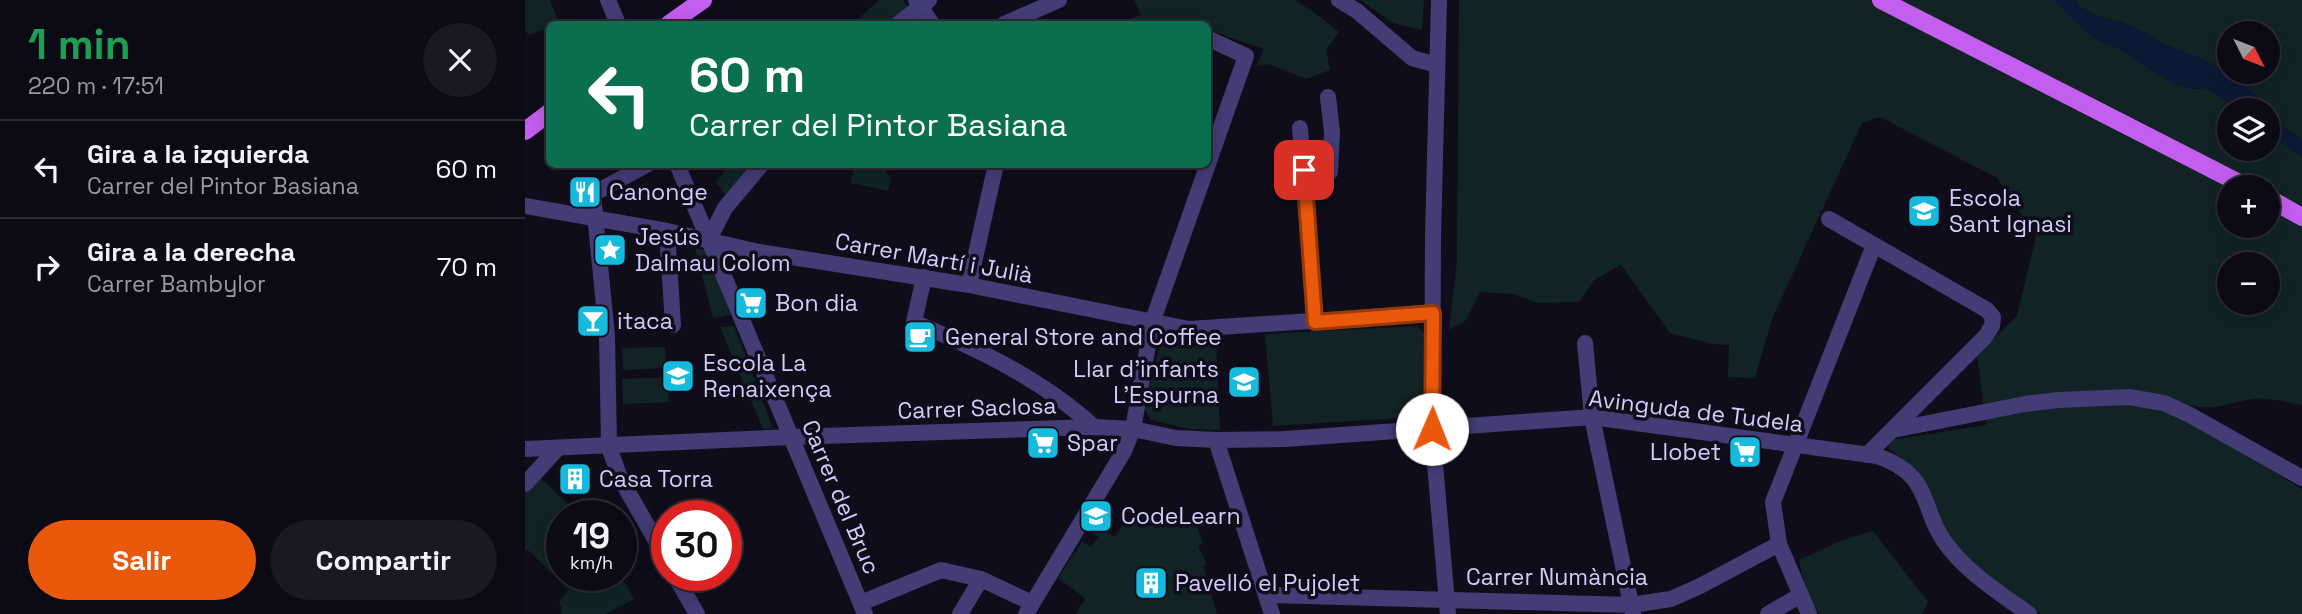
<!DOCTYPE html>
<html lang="es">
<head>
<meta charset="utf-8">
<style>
	:root { --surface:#0c0a14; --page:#1a1822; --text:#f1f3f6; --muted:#9a9aa0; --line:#2c2b34; --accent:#ea580c }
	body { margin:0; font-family:"Space Grotesk",sans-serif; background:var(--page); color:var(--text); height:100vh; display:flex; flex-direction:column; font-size:26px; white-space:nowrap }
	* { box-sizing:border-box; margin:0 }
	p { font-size:23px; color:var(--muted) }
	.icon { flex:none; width:38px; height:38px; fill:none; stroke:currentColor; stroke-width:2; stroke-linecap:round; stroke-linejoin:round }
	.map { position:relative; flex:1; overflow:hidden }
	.panel { display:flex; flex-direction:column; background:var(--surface); width:525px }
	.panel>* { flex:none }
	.guide { position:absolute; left:21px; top:21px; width:665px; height:147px; border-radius:10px; box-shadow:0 4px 18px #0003,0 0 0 2px var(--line); background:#0b6e4f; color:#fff; overflow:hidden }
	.needle { width:46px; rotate:132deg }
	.fabs { position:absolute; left:1692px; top:21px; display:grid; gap:14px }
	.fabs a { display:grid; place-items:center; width:63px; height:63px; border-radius:50%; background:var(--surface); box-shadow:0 4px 18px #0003,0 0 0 2px var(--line); font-size:35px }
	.speed { position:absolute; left:21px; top:500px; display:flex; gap:14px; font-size:35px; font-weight:700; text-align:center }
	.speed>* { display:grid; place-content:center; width:91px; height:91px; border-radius:50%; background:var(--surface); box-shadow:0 4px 18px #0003,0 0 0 2px var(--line); line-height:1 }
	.speed small { font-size:18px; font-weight:400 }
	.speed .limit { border:10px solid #d22; background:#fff; color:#111 }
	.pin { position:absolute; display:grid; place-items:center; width:60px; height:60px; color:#fff; margin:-30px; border-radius:14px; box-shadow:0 4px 10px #0006 }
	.me { position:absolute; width:77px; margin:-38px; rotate:1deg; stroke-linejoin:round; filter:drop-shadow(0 0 5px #0008) }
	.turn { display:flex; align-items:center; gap:24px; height:147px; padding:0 28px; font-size:32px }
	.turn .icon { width:91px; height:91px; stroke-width:2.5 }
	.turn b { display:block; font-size:49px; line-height:60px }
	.round { display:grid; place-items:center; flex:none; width:74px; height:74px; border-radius:37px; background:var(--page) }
	.head { display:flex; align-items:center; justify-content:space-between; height:119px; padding:0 28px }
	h1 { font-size:42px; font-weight:800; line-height:52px; color:#1e9e55 }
	.button { display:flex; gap:14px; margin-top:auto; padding:14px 28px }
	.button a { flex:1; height:80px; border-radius:42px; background:var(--accent); color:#fff; font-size:28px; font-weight:800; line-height:80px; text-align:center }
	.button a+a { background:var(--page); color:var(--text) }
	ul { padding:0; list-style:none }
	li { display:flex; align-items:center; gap:21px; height:98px; padding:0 28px; border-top:2px solid var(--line) }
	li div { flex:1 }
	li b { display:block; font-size:26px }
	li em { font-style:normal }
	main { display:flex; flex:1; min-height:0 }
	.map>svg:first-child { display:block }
	.green { fill:#112324; fill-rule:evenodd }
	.water { fill:#0d1834 }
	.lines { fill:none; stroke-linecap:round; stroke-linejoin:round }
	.minor { stroke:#433c75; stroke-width:16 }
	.major { stroke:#c35eef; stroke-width:18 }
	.route-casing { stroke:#983908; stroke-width:18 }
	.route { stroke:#ea580c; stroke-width:12 }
	.labels { text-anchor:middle; stroke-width:7; stroke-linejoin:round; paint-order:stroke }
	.poi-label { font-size:23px; fill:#d4ccfa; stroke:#100d1b; text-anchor:start }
	.street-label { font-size:23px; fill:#d4ccfa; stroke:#100d1b }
</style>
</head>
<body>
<main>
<section class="panel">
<div class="head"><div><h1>1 min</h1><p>220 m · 17:51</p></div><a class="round"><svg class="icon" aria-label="close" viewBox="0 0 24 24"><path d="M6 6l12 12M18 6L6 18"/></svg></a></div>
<ul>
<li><svg class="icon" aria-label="left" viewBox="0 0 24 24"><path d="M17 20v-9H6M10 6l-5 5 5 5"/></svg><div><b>Gira a la izquierda</b><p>Carrer del Pintor Basiana</p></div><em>60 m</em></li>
<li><svg class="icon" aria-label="right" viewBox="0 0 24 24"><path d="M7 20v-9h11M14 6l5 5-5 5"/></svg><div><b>Gira a la derecha</b><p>Carrer Bambylor</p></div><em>70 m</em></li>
</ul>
<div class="button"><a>Salir</a><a>Compartir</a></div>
</section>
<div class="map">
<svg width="1777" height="614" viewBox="0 0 1777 614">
	<rect width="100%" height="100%" fill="#100d1b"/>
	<g class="green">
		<path d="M 0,0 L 25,0 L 34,23 L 24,24 L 24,27 L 4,35 L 0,30 Z"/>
		<path d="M 354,0 L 378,0 L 383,7 L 365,24 L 328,24 Z"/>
		<path d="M 609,0 L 770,0 L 790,13 L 814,32 L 801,50 L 805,70 L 781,79 L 744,64 L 731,66 L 739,49 L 683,30 L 682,24 L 592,24 L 616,15 Z"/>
		<path d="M 835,0 L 899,0 L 897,30 L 868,23 Z"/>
		<path d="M 934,0 L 1529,0 L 1571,39 L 1587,44 L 1668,89 L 1683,88 L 1712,110 L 1704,110 L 1704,149 L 1743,149 L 1743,134 L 1777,156 L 1777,405 C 1761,402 1743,397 1727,399 C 1705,402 1687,412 1666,405 L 1657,417 L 1777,489 L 1777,614 L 1516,614 L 1463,580 L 1421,534 L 1412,515 L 1408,495 L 1393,471 L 1364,449 L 1364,444 L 1366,440 L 1379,438 L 1461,425 L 1452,355 L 1492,316 L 1511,236 L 1472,178 L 1355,117 L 1337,123 L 1247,319 L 1230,378 L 1203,377 L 1204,345 L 1188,344 L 1145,333 L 1096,265 L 1069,280 L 1054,302 L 1013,303 L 988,294 L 955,292 L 941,320 L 924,330 L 932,261 ZM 1704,187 L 1743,187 L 1743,226 L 1704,226 ZM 1704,264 L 1743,264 L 1743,303 L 1704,303 Z"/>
		<path d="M 1550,0 L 1777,0 L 1777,140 L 1759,128 L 1749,115 L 1712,78 L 1699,73 L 1681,61 L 1641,45 L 1618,32 L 1596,22 L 1572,16 L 1555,7 ZM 1704,33 L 1743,33 L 1743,72 L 1704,72 Z"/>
		<path d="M 204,165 L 228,165 L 201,196 L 191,182 Z"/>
		<path d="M 329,165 L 358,165 L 362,169 L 361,173 L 366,177 L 363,191 L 326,183 Z"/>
		<path d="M 170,248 L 180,250 L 206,315 L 188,318 Z"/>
		<path d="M 209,326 L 248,428 L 238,429 L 195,327 Z"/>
		<path d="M 893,326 L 899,334 L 897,406 L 891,417 L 748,426 L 740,334 Z"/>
		<path d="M 691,337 L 695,430 L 664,429 L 626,420 L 619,408 L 636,342 Z"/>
		<path d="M 140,347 L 141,368 L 98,370 L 97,348 Z"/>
		<path d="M 143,377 L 144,402 L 98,404 L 97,379 Z"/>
		<path d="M 15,478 L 56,516 L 37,516 L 37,576 L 96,576 L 109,599 L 80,614 L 36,614 L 37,608 L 34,602 L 44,590 L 2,549 L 0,551 L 0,493 Z"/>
		<path d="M 605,517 L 669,519 L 678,543 L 673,546 L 682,564 L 678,566 L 692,614 L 551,614 L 560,598 L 533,578 L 557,542 L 566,547 L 574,537 L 567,533 L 571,525 L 590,537 L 602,518 Z"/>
		<path d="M 1348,531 L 1403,602 L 1397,614 L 1294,614 L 1281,591 L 1274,560 L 1315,541 Z"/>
	</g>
	<path class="water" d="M 1529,0 L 1550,0 L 1555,7 L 1572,16 L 1596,22 L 1618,32 L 1641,45 L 1681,61 L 1699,73 L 1712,78 L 1739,103 L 1759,128 L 1777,140 L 1777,156 L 1743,134 L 1743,110 L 1712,110 L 1683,88 C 1646,91 1629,71 1599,52 C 1590,46 1578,44 1569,38 C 1555,27 1541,12 1529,0 Z"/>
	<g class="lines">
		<g class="minor">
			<path d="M 83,0 L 93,24"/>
			<path d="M 391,0 L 407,24"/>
			<path d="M 814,0 L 832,11 L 887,58 L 912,65"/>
			<path d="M 914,0 L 908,237 L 907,429 L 923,614"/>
			<path d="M 373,24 L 404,0"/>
			<path d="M 479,24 L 534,0"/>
			<path d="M 775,128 L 790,322"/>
			<path d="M 123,164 L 68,194 L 82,336 L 84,447 L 95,478 L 142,560"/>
			<path d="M 152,164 L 340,614"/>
			<path d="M 781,191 L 805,172 L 807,132 L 803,97"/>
			<path d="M 0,206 L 142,231 L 234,252 L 444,285 L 664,329 L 908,313"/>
			<path d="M 1304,219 L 1462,310 L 1468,317 L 1467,326 L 1460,337 L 1342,455"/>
			<path d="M 142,231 L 148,325"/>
			<path d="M 184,239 L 200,208 L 237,164"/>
			<path d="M 399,277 L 389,322 C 453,349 518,380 569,427"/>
			<path d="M 444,285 L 471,164"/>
			<path d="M 1060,343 L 1067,417 L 1108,614"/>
			<path d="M 1368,430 L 1500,404 L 1533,400 L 1604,397 L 1639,403 L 1665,415 L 1777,478"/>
			<path d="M 691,440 L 747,614"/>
			<path d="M 0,449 L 266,437 L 569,427 L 608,429 L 651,438 L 691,440 L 760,439 L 1067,417 L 1352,456 C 1411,476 1393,511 1425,549 C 1447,576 1476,594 1504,614"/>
			<path d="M 0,484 L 32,449"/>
			<path d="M 150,576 L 172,614"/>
			<path d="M 741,595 L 1106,605 L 1146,599 L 1175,586 L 1254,544"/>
			<path d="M 336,603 L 416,570 L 456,579 L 507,603"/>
			<path d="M 435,614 L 456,579"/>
			<path d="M 501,614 L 599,451 L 608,429 L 627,323 L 721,56 L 682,38"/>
			<path d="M 1243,614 L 1276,595"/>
			<path d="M 1284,614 L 1254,544 L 1248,502 L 1349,245"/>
		</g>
		<g class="major">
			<path d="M 1356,0 L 1722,187"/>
			<path d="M 144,24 L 178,0"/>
			<path d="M 0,131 L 24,113"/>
			<path d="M 1743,198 L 1777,217"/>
		</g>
	</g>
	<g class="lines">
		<defs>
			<path id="route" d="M 779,170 L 790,322 L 908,313 L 907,429"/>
		</defs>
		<use href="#route" class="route-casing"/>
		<use href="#route" class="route"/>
	</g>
	<defs>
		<symbol id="restaurant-square" viewBox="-11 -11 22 22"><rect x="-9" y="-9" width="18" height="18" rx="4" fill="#16badc" stroke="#100d1b"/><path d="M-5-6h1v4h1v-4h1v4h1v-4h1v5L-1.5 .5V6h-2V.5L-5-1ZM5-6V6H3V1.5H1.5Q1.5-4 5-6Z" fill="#fff"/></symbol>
		<symbol id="school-square" viewBox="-11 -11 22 22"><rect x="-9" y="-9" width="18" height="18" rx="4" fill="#16badc" stroke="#100d1b"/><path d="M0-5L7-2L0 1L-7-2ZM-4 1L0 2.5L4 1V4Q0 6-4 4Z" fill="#fff"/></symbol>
		<symbol id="sight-square" viewBox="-11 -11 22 22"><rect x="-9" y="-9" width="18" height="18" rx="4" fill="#16badc" stroke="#100d1b"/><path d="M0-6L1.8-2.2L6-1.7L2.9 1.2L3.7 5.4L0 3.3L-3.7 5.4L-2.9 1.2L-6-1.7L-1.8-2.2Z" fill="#fff"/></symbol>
		<symbol id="supermarket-square" viewBox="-11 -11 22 22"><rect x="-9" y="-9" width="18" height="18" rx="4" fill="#16badc" stroke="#100d1b"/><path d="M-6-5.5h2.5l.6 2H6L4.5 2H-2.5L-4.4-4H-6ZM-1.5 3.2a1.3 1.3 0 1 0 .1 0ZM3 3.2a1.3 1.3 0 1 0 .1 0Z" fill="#fff"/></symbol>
		<symbol id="bar-square" viewBox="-11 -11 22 22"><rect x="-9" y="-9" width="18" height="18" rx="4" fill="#16badc" stroke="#100d1b"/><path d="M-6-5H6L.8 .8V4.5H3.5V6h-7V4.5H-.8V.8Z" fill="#fff"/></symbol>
		<symbol id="cafe-square" viewBox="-11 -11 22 22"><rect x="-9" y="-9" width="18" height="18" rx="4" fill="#16badc" stroke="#100d1b"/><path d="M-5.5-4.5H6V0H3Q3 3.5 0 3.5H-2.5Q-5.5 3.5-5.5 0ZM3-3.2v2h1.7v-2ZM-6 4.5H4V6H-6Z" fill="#fff"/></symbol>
		<symbol id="building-square" viewBox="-11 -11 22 22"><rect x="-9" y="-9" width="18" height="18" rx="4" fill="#16badc" stroke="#100d1b"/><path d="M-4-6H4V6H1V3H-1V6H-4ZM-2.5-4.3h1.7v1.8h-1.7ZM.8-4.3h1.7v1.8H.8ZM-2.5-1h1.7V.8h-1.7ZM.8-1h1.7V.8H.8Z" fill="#fff"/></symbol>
	</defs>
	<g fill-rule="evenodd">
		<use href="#restaurant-square" x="41" y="173" width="38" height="38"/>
		<use href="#school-square" x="1380" y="192" width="38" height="38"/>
		<use href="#sight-square" x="66" y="231" width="38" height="38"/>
		<use href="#supermarket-square" x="207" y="284" width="38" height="38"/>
		<use href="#bar-square" x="49" y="302" width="38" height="38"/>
		<use href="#cafe-square" x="376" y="318" width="38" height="38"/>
		<use href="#school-square" x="134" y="357" width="38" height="38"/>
		<use href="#school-square" x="700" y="363" width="38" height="38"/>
		<use href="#supermarket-square" x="499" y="424" width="38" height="38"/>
		<use href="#supermarket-square" x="1201" y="433" width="38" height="38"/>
		<use href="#building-square" x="31" y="460" width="38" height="38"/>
		<use href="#school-square" x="552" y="497" width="38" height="38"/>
		<use href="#building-square" x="607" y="564" width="38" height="38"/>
	</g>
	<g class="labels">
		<g class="poi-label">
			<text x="84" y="200">Canonge</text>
			<text x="1424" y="206">Escola<tspan x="1424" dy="26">Sant Ignasi</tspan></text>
			<text x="110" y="245">Jesús<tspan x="110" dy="26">Dalmau Colom</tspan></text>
			<text x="250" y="311">Bon dia</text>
			<text x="92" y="329">itaca</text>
			<text x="420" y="345">General Store and Coffee</text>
			<text x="178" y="371">Escola La<tspan x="178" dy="26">Renaixença</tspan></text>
			<text x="694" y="377" text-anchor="end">Llar d'infants<tspan x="694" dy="26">L'Espurna</tspan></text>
			<text x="542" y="451">Spar</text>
			<text x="1196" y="460" text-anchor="end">Llobet</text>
			<text x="74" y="487">Casa Torra</text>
			<text x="596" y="524">CodeLearn</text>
			<text x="650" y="591">Pavelló el Pujolet</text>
		</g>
		<g class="street-label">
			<text transform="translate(409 258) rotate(10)" y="8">Carrer Martí i Julià</text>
			<text transform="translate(452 408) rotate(-2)" y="8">Carrer Saclosa</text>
			<text transform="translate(1171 411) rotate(7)" y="8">Avinguda de Tudela</text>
			<text transform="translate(316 497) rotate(67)" y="8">Carrer del Bruc</text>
			<text x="1032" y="585">Carrer Numància</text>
		</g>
	</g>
</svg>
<div class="fabs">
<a><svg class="needle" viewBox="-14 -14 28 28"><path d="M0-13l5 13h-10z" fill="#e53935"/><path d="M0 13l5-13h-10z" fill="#9a9aa0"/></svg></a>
<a><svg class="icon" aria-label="layers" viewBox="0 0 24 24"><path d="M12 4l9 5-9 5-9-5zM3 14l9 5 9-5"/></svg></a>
<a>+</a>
<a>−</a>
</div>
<div class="speed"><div>19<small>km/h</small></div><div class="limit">30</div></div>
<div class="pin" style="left:779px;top:170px;background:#d93025"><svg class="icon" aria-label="arrive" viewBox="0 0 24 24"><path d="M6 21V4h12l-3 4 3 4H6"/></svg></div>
<svg class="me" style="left:907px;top:429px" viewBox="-20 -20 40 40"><circle r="19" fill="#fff"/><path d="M0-13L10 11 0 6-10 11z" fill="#ea580c"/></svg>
<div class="guide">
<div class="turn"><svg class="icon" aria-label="left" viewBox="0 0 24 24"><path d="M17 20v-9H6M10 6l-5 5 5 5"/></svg><div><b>60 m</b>Carrer del Pintor Basiana</div></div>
</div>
</div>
</main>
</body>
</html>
